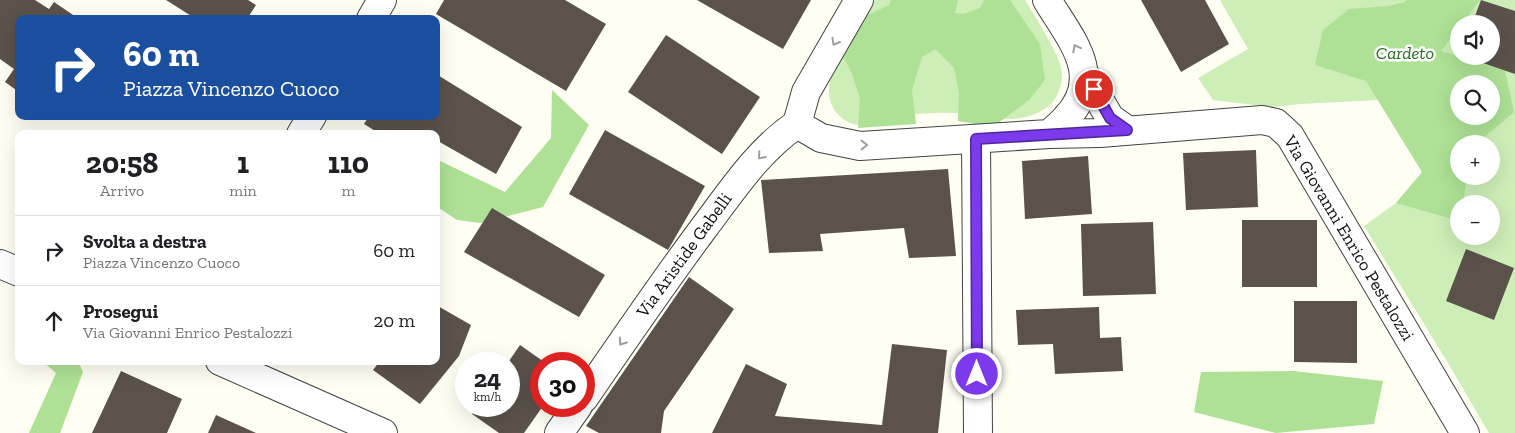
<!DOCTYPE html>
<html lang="it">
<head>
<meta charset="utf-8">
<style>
	:root { --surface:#fff; --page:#f6f6f6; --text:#202124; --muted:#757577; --line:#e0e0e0 }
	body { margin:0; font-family:"Zilla Slab",serif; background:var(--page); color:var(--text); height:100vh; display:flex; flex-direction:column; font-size:19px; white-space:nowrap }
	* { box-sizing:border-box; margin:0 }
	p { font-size:16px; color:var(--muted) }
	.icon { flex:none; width:28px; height:28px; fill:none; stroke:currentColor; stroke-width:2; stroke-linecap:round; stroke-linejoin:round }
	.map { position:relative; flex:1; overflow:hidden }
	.details { position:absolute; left:15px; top:130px; width:425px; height:235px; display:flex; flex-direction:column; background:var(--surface); border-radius:10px; box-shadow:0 5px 20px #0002 }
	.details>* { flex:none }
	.banner { position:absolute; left:15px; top:15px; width:425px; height:105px; border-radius:10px; box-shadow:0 5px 20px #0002; background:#1a4fa0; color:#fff; overflow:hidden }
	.buttons { position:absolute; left:1450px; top:15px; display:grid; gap:10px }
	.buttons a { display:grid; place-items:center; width:50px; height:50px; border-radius:50%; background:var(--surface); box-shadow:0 5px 20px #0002; font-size:25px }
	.speed { position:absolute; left:455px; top:352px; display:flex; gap:10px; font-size:25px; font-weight:700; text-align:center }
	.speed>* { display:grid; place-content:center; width:65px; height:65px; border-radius:50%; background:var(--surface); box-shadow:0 5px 20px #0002; line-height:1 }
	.speed small { font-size:12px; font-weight:400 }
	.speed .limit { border:8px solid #d22; background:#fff; color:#111 }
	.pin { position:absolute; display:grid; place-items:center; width:42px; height:42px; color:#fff; margin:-21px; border:2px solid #fff; border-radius:50%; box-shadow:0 1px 5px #0007 }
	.me { position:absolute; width:55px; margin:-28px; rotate:0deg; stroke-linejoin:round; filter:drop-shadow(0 0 4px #0008) }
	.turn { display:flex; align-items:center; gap:18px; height:105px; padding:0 25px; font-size:22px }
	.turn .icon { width:65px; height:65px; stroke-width:2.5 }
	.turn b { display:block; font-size:35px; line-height:42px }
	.eta { display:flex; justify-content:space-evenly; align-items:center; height:85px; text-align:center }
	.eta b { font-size:30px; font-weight:700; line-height:35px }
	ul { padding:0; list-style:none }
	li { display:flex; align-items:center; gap:15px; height:70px; padding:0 25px; border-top:1px solid var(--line) }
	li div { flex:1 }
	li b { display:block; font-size:19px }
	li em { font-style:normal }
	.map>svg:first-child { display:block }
	.green { fill:#cdeeb7; fill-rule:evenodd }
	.forest { fill:#aee195; fill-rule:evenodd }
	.building { fill:#5a524b }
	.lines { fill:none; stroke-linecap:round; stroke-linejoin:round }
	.minor-casing { stroke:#434343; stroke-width:30 }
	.minor { stroke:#fff; stroke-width:28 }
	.oneway { stroke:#9f9f9f }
	.route-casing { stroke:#51269a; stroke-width:12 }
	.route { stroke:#7c3aed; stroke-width:9 }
	.labels { text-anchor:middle; stroke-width:5; stroke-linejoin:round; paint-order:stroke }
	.park-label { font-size:18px; font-style:italic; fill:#206f18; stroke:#fff }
	.street-label { font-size:18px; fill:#101010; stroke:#fff }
</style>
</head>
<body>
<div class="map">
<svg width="1515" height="433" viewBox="0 0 1515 433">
	<rect width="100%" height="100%" fill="#fffef2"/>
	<g class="green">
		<path d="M 875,0 L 1025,0 C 1035,17 1062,57 1062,75 C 1062,85 1058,95 1052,103 C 1042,113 1025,119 1010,119 C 986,118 962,111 938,113 C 925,113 912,114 900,116 C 883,119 864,130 848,122 C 830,112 826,95 831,77 Z"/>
		<path d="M 1220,0 L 1515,0 L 1515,433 L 1489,433 L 1448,363 L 1364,226 L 1396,203 L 1423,172 L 1378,100 L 1300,104 L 1272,107 L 1213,100 L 1198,78 L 1248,49 ZM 1459,24 L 1491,24 L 1491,56 L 1459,56 ZM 1459,84 L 1491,84 L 1491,116 L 1459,116 ZM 1459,144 L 1491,144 L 1491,176 L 1459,176 ZM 1459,204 L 1491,204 L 1491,236 L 1459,236 Z"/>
	</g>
	<g class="forest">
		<path d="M 891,0 L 958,0 L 955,13 L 964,14 L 980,8 L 984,0 L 1010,0 L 1040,44 L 1045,80 L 1029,100 L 993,127 L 958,121 L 959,93 L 954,68 L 935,49 L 922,57 L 912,90 L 916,124 L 858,128 L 860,99 L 852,74 L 843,56 L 866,16 L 889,5 Z"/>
		<path d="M 1407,0 L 1480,0 L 1462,24 L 1459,24 L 1459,28 L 1441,51 L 1505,71 L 1514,112 L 1476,144 L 1459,144 L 1459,176 L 1467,176 L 1463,204 L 1459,204 L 1459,221 L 1396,203 L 1422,172 L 1366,81 L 1315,65 L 1323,30 L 1349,9 L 1389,6 L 1405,2 ZM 1459,84 L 1491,84 L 1491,116 L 1459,116 Z"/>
		<path d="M 552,90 L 589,125 L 543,207 L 480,223 L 457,220 L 436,206 L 436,165 L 438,160 L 505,192 L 551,138 Z"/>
		<path d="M 42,361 L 78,361 L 83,372 L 60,433 L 29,433 L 56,373 Z"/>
		<path d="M 1294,371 L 1383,381 L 1374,424 L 1276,433 L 1194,412 L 1201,372 Z"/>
	</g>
	<g class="building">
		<path d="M 0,0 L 35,0 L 49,9 L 54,2 L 79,19 L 19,19 L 19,92 L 5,82 L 14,69 L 0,59 Z"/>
		<path d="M 166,0 L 248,0 L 256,5 L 247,19 L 196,19 Z"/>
		<path d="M 444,0 L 565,0 L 606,24 L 566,91 L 436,14 Z"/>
		<path d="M 697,0 L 811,0 L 783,49 Z"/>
		<path d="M 1141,0 L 1205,0 L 1229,44 L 1181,72 Z"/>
		<path d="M 1481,0 L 1515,11 L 1515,74 L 1465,57 L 1491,56 L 1491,24 L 1472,24 Z"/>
		<path d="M 666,35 L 760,97 L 722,154 L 628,92 Z"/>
		<path d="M 436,74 L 522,127 L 496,174 L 436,140 L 436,134 L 380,134 L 364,124 L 369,116 L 436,116 Z"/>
		<path d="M 605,130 L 705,186 L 668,250 L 569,194 Z"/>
		<path d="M 1256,150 L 1258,207 L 1186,210 L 1183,153 Z"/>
		<path d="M 1088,156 L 1092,214 L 1025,219 L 1022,161 Z"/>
		<path d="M 948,169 L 956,256 L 909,258 L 904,228 L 820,234 L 823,251 L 769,253 L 761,180 Z"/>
		<path d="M 492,208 L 605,275 L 579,317 L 464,252 Z"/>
		<rect x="1242" y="220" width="75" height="67"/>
		<path d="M 1153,222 L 1156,294 L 1083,296 L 1081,224 Z"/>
		<path d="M 1466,249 L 1514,268 L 1494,320 L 1446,301 Z"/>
		<path d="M 689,277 L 734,309 L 664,411 L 661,433 L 599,433 L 586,426 Z"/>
		<path d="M 1294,301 L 1357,301 L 1357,363 L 1294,362 Z"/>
		<path d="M 436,305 L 471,325 L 459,356 L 420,404 L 373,370 L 380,361 L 436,361 Z"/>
		<path d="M 1099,307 L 1100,338 L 1121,337 L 1123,371 L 1055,374 L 1053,344 L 1018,345 L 1016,310 Z"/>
		<path d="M 892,344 L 947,350 L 938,433 L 712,433 L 746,364 L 787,384 L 775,416 L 882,425 Z"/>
		<path d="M 520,345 L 547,364 L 541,364 L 541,406 L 543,406 L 524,433 L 499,433 L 472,414 L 478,406 L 509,406 L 509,364 L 507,364 Z"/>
		<path d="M 121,371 L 182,399 L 167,433 L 92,433 Z"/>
		<path d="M 216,415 L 256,433 L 208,433 Z"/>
	</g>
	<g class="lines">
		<defs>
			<g id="minor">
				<path d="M 859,0 L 806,92 L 797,124 L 821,138 L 860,146 L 1049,134 C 1055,129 1061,124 1066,118 C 1106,77 1070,38 1047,0"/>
				<path d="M 371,19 L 382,0"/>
				<path d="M 1085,75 L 1110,118 L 1127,130"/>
				<path d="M 301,134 L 312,116"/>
				<path d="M 1049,134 L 1100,133 L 1262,120 L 1276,123 L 1290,136 L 1465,433"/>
				<path d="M 976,139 L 978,433"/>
				<path d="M 0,264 L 19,272"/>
				<path d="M 220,361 L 383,433"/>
				<path d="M 584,398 C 623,341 662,284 703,229 C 731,192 758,150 797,124"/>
				<path d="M 559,433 L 578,406"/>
			</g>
		</defs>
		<use href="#minor" class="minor-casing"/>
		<use href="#minor" class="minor"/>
	</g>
	<defs><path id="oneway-chevron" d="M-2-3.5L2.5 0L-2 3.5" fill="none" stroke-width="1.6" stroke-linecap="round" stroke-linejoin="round" transform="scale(1.25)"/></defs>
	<g class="oneway">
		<use href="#oneway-chevron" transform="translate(835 42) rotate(120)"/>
		<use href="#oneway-chevron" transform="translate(1076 48) rotate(-118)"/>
		<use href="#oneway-chevron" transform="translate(864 145)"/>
		<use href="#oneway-chevron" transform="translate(761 156) rotate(131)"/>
		<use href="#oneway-chevron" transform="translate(622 342) rotate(125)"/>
	</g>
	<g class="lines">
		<defs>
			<path id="route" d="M 977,374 L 976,139 L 1127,130 L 1110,118 L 1094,89"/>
		</defs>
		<use href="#route" class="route-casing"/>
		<use href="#route" class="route"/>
	</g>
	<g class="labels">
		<g class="park-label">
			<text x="1405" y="59">Cardeto</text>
		</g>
		<g class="street-label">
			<text transform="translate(1349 238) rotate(59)" y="6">Via Giovanni Enrico Pestalozzi</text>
			<text transform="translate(684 255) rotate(-54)" y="6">Via Aristide Gabelli</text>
		</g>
	</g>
</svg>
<div class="buttons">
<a><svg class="icon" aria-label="sound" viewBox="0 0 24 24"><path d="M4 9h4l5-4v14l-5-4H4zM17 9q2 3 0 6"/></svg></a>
<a><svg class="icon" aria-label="search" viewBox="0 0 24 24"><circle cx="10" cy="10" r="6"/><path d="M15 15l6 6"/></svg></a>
<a>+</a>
<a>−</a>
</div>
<div class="speed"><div>24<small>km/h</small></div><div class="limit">30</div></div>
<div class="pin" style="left:1094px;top:89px;background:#d93025"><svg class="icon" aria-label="arrive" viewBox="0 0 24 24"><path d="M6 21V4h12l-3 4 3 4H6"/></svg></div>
<svg class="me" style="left:977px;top:374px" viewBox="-20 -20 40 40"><circle r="17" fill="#7c3aed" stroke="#fff" stroke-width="3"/><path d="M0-11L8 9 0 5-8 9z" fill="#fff"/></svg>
<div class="banner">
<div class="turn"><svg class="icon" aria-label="right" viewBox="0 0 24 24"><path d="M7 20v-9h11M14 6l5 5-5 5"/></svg><div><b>60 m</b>Piazza Vincenzo Cuoco</div></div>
</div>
<section class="details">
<div class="eta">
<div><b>20:58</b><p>Arrivo</p></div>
<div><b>1</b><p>min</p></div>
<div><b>110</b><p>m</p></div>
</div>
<ul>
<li><svg class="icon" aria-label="right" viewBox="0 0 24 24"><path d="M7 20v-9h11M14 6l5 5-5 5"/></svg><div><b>Svolta a destra</b><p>Piazza Vincenzo Cuoco</p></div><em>60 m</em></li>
<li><svg class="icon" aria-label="ahead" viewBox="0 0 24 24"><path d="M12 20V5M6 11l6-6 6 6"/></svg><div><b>Prosegui</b><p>Via Giovanni Enrico Pestalozzi</p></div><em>20 m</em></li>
</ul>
</section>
</div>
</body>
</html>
